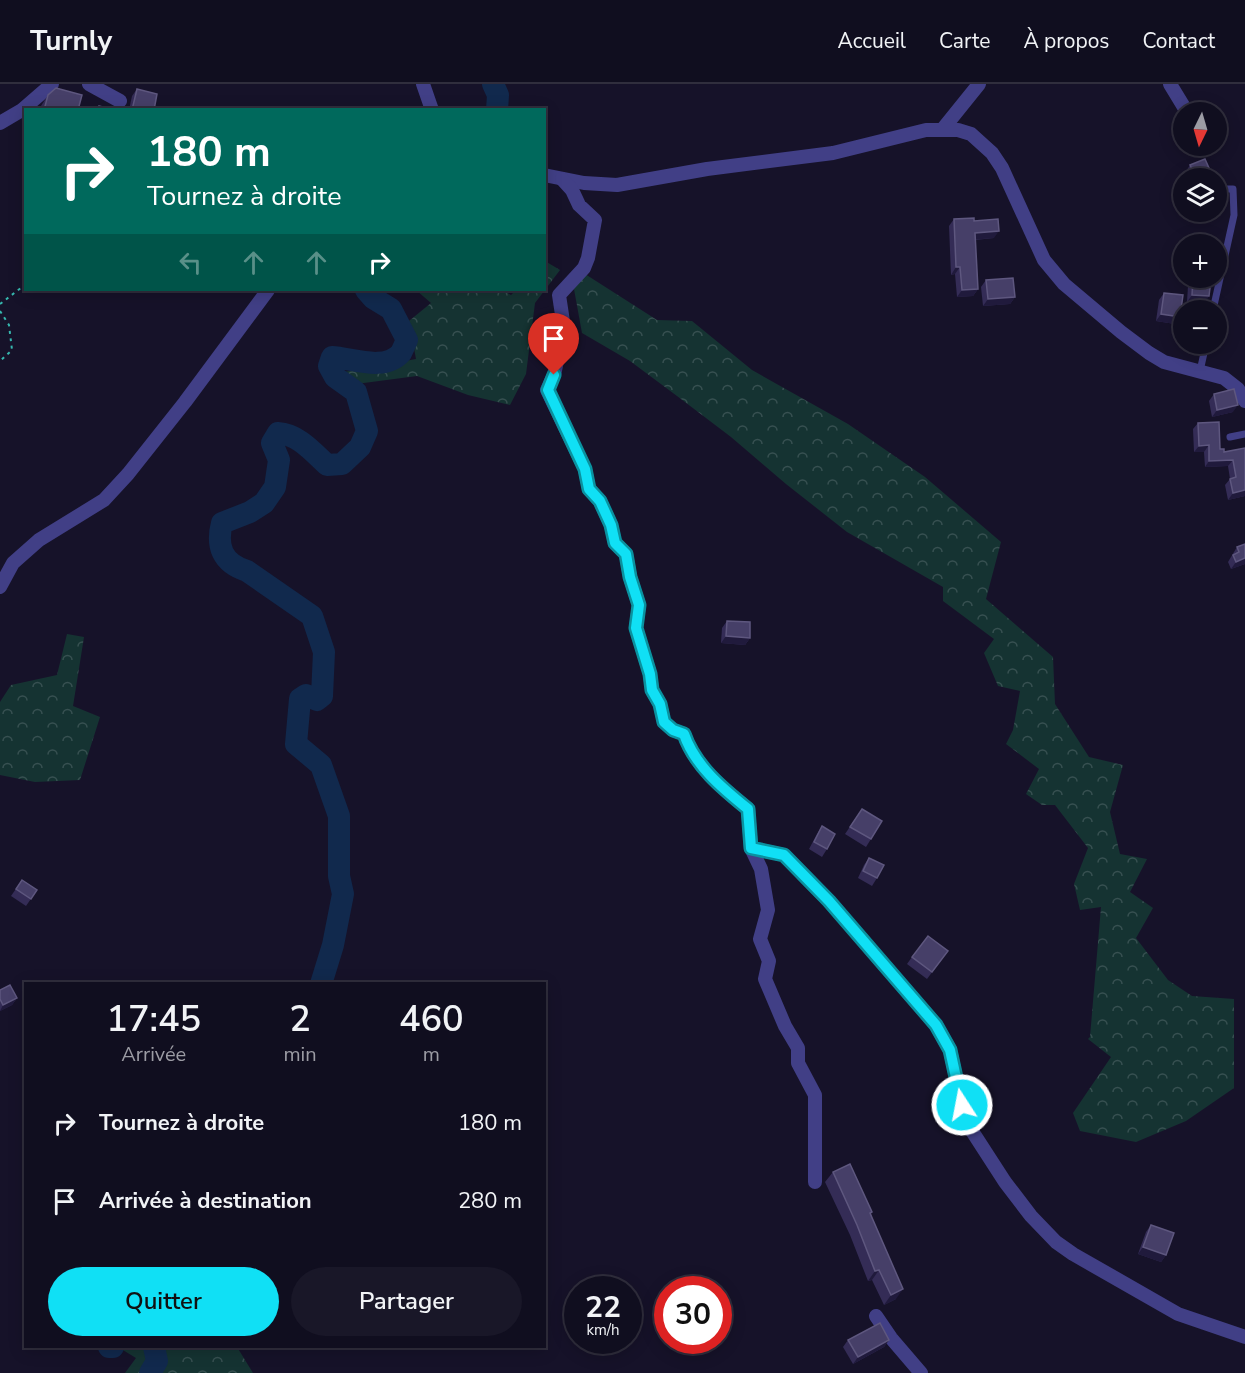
<!DOCTYPE html>
<html lang="fr">
<head>
<meta charset="utf-8">
<style>
	:root { --surface:#100e1f; --page:#191728; --text:#f1f3f6; --muted:#9c9ca4; --line:#302e3d; --accent:#10e0f5 }
	body { margin:0; font-family:"Nunito Sans",sans-serif; background:var(--page); color:var(--text); height:100vh; display:flex; flex-direction:column; font-size:22px; white-space:nowrap }
	* { box-sizing:border-box; margin:0 }
	p { font-size:20px; color:var(--muted) }
	.icon { flex:none; width:33px; height:33px; fill:none; stroke:currentColor; stroke-width:2; stroke-linecap:round; stroke-linejoin:round }
	.map { position:relative; flex:1; overflow:hidden }
	.sheet { position:absolute; left:24px; top:898px; width:522px; height:366px; display:flex; flex-direction:column; background:var(--surface); border-radius:0px; box-shadow:0 3px 15px #0003,0 0 0 2px var(--line) }
	.sheet>* { flex:none }
	.top-card { position:absolute; left:24px; top:24px; width:522px; height:183px; border-radius:0px; box-shadow:0 3px 15px #0003,0 0 0 2px var(--line); background:#00695c; color:#fff; overflow:hidden }
	.needle { width:39px; rotate:185deg }
	.fabs { position:absolute; left:1173px; top:18px; display:grid; gap:12px }
	.fabs a { display:grid; place-items:center; width:54px; height:54px; border-radius:50%; background:var(--surface); box-shadow:0 3px 15px #0003,0 0 0 2px var(--line); font-size:30px }
	.speed { position:absolute; left:564px; top:1192px; display:flex; gap:12px; font-size:30px; font-weight:700; text-align:center }
	.speed>* { display:grid; place-content:center; width:78px; height:78px; border-radius:50%; background:var(--surface); box-shadow:0 3px 15px #0003,0 0 0 2px var(--line); line-height:1 }
	.speed small { font-size:15px; font-weight:400 }
	.speed .limit { border:9px solid #d22; background:#fff; color:#111 }
	.pin { position:absolute; display:grid; place-items:center; width:51px; height:51px; color:#fff; margin:-62px -26px; border-radius:50% 50% 50% 0; rotate:-45deg; box-shadow:0 0 6px #0007 }
	.pin .icon { rotate:45deg }
	.me { position:absolute; width:66px; margin:-33px; rotate:349deg; stroke-linejoin:round; filter:drop-shadow(0 0 4px #0008) }
	.turn { display:flex; align-items:center; gap:21px; height:126px; padding:0 24px; font-size:27px }
	.turn .icon { width:78px; height:78px; stroke-width:2.5 }
	.turn b { display:block; font-size:42px; line-height:51px }
	.lanes { display:flex; align-items:center; height:57px; padding:0 24px; background:#0003; justify-content:center; gap:30px; direction:ltr }
	.lanes .off { opacity:.35 }
	.eta { display:flex; justify-content:space-evenly; align-items:center; height:102px; text-align:center }
	.eta b { font-size:36px; font-weight:600; line-height:42px }
	.action { display:flex; gap:12px; margin-top:auto; padding:12px 24px }
	.action a { flex:1; height:69px; border-radius:36px; background:var(--accent); color:#111; font-size:24px; font-weight:600; line-height:69px; text-align:center }
	.action a+a { background:var(--page); color:var(--text) }
	ul { padding:0; list-style:none }
	li { display:flex; align-items:center; gap:18px; height:78px; padding:0 24px }
	li div { flex:1 }
	li b { display:block; font-size:22px }
	li em { font-style:normal }
	header { display:flex; align-items:center; gap:36px; box-sizing:border-box; height:84px; padding:0 30px; background:var(--surface); border-bottom:2px solid var(--line) }
	header strong { font-size:28px }
	nav { display:flex; gap:33px; margin-inline-start:auto; font-size:21px }
	.map>svg:first-child { display:block }
	.forest { fill:url(#forest-crowns) }
	.lines { fill:none; stroke-linecap:round; stroke-linejoin:round }
	.river { stroke:#11294d; stroke-width:22 }
	.path { stroke:#36b7ae; stroke-width:2; stroke-dasharray:3 4.5; stroke-linecap:butt }
	.service { stroke:#413f86; stroke-width:7 }
	.minor { stroke:#413f86; stroke-width:14 }
	.wall { fill:#342c56 }
	.shaded-wall { fill:#201a3c }
	.building { fill:#463f68; stroke:#5e577f; stroke-width:1.5 }
	.route-casing { stroke:#0a929f; stroke-width:15 }
	.route { stroke:#10e0f5; stroke-width:10 }
</style>
</head>
<body>
<header>
<strong>Turnly</strong>
<nav><a>Accueil</a><a>Carte</a><a>À propos</a><a>Contact</a></nav>
</header>
<div class="map">
<svg width="1245" height="1289" viewBox="0 0 1245 1289">
	<defs>
		<pattern id="forest-crowns" width="20" height="18" patternUnits="userSpaceOnUse" patternTransform="scale(1.5)"><rect width="20" height="18" fill="#153332"/><path d="M2 6a3 3 0 1 1 6 0M12 15a3 3 0 1 1 6 0" fill="none" stroke="#375051"/></pattern>
	</defs>
	<rect width="100%" height="100%" fill="#161229"/>
	<g class="forest">
		<path d="M 545,177 L 560,186 L 535,219 L 526,290 L 510,321 L 468,311 L 417,292 L 356,300 L 338,289 L 416,275 L 409,237 L 431,219 L 416,206 L 503,206 L 511,211 L 516,206 L 544,206 Z"/>
		<path d="M 585,190 L 657,236 L 692,237 L 752,286 L 848,340 L 925,393 L 1001,458 L 986,515 L 1053,573 L 1055,620 L 1089,673 L 1123,681 L 1110,728 L 1120,770 L 1147,775 L 1130,808 L 1153,824 L 1136,854 L 1168,896 L 1192,912 L 1234,915 L 1234,1004 L 1186,1037 L 1136,1058 L 1080,1047 L 1073,1029 L 1111,973 L 1088,955 L 1090,953 L 1101,823 L 1080,826 L 1074,800 L 1088,764 L 1055,721 L 1042,721 L 1026,710 L 1039,685 L 1006,660 L 1013,646 L 1020,607 L 998,602 L 984,569 L 994,555 L 943,517 L 943,503 L 847,448 L 786,400 L 731,353 L 677,312 L 630,277 L 582,249 L 574,205 Z"/>
		<path d="M 67,550 L 84,553 L 73,622 L 100,633 L 80,696 L 35,698 L 0,691 L 0,618 L 11,601 L 57,591 Z"/>
		<path d="M 118,1263 L 237,1263 L 253,1289 L 125,1289 L 136,1274 Z"/>
	</g>
	<g class="lines">
		<g class="river">
			<path d="M 493,0 L 498,11 L 497,26"/>
			<path d="M 321,900 L 333,861 L 343,810 L 339,792 L 339,732 L 321,681 L 296,660 L 300,615 L 306,611 L 317,616 L 322,612 L 324,568 L 312,532 L 247,487 C 222,479 216,462 222,439 L 250,428 L 264,419 L 275,403 L 279,376 L 272,359 L 278,349 C 298,350 313,368 327,381 L 342,380 L 360,363 L 367,347 L 356,308 L 335,293 L 329,282 L 332,273 C 352,274 384,288 401,269 C 403,265 405,260 407,256 L 391,225 L 373,214 L 366,206"/>
			<path d="M 109,1263 L 113,1263"/>
			<path d="M 150,1289 L 157,1277 L 154,1263"/>
		</g>
		<g class="path">
			<path d="M 0,220 L 26,200"/>
			<path d="M 0,227 L 9,241 L 12,266 L 0,277"/>
		</g>
		<g class="service">
			<path d="M 1213,226 L 1234,131 L 1233,105 L 1220,105"/>
			<path d="M 1200,287 L 1206,260"/>
			<path d="M 1230,353 L 1245,350"/>
		</g>
		<g class="minor">
			<path d="M 89,0 L 120,17"/>
			<path d="M 423,0 L 432,26"/>
			<path d="M 1170,0 L 1187,28"/>
			<path d="M 0,39 L 22,26 L 52,0"/>
			<path d="M 942,46 L 979,0"/>
			<path d="M 544,91 L 584,99 L 617,101 L 707,85 L 833,69 L 926,46 L 958,46 L 971,50 L 992,69 L 1002,84 L 1044,176 L 1064,200 L 1121,248 L 1149,269 L 1164,278 L 1224,294 L 1238,305 L 1245,317"/>
			<path d="M 562,95 L 572,106 L 579,121 L 595,136 L 588,174 L 584,184 L 559,211 L 564,244 L 554,291 L 547,306 L 585,385 L 589,405 L 600,417 L 611,441 L 615,459 L 626,470 L 630,493 L 639,521 L 636,544 L 650,590 L 652,606 L 660,620 L 664,638 L 673,646 L 684,650 C 695,682 722,704 748,725 L 751,764 L 761,785 L 768,826 L 760,855 L 769,877 L 765,895 L 785,942 L 798,964 L 798,979 L 815,1011 L 815,1098"/>
			<path d="M 0,503 L 13,479 L 39,456 L 104,416 L 128,390 L 185,318 L 268,206"/>
			<path d="M 751,764 L 784,771 L 829,817 L 936,941 L 950,966 L 962,1021 L 972,1047 L 1005,1098 L 1031,1132 L 1056,1158 L 1073,1170 L 1178,1230 L 1245,1253"/>
			<path d="M 876,1232 L 891,1254 L 921,1289"/>
		</g>
	</g>
	<g class="wall">
		<path d="M 137,5 L 154,26 L 129,26 L 132,12 Z"/>
		<path d="M 48,11 L 78,26 L 40,26 L 41,22 Z"/>
		<path d="M 1190,81 L 1213,93 L 1212,94 L 1188,94 L 1185,89 Z"/>
		<path d="M 954,135 L 974,137 L 994,154 L 975,156 L 978,205 L 973,212 L 957,213 L 955,190 L 951,191 L 949,142 Z"/>
		<path d="M 1193,194 L 1209,212 L 1204,219 L 1187,218 L 1188,202 Z"/>
		<path d="M 986,196 L 1015,213 L 1010,220 L 983,222 L 981,203 Z"/>
		<path d="M 1164,209 L 1180,233 L 1175,240 L 1156,237 L 1159,216 Z"/>
		<path d="M 1214,310 L 1233,328 L 1212,333 L 1209,317 Z"/>
		<path d="M 1198,339 L 1220,365 L 1224,368 L 1245,364 L 1245,412 L 1228,416 L 1225,401 L 1230,395 L 1228,382 L 1205,383 L 1204,368 L 1194,368 L 1193,345 Z"/>
		<path d="M 1237,463 L 1245,480 L 1231,485 L 1228,478 Z"/>
		<path d="M 727,537 L 750,554 L 745,561 L 721,559 L 722,544 Z"/>
		<path d="M 862,725 L 871,755 L 866,763 L 845,750 Z"/>
		<path d="M 822,742 L 827,765 L 822,773 L 809,765 L 817,750 Z"/>
		<path d="M 869,774 L 877,794 L 872,802 L 858,794 L 864,781 Z"/>
		<path d="M 22,796 L 37,806 L 26,822 L 11,812 Z"/>
		<path d="M 948,867 L 927,895 L 907,880 L 912,873 Z"/>
		<path d="M 0,906 L 17,914 L 12,921 L 0,927 Z"/>
		<path d="M 833,1088 L 872,1128 L 871,1130 L 896,1215 L 884,1221 L 872,1196 L 868,1197 L 850,1151 L 825,1098 Z"/>
		<path d="M 1151,1141 L 1166,1171 L 1161,1178 L 1138,1170 L 1146,1148 Z"/>
		<path d="M 848,1256 L 889,1256 L 884,1263 L 853,1280 L 843,1263 Z"/>
	</g>
	<g class="shaded-wall">
		<path d="M 999,147 L 994,154 L 970,156 L 975,149 Z"/>
		<path d="M 956,183 L 960,183 L 955,190 L 951,191 Z"/>
		<path d="M 978,205 L 973,212 L 957,213 L 962,206 Z"/>
		<path d="M 1192,211 L 1209,212 L 1204,219 L 1187,218 Z"/>
		<path d="M 1015,213 L 1010,220 L 983,222 L 988,215 Z"/>
		<path d="M 1161,230 L 1180,233 L 1175,240 L 1156,237 Z"/>
		<path d="M 1238,321 L 1233,328 L 1212,333 L 1217,326 Z"/>
		<path d="M 1209,361 L 1204,368 L 1194,368 L 1199,362 Z"/>
		<path d="M 1233,376 L 1228,382 L 1205,383 L 1209,377 Z"/>
		<path d="M 1245,406 L 1245,412 L 1228,416 L 1233,409 Z"/>
		<path d="M 1245,474 L 1245,480 L 1231,485 L 1236,478 Z"/>
		<path d="M 726,552 L 750,554 L 745,561 L 721,559 Z"/>
		<path d="M 17,914 L 12,921 L 0,927 L 3,921 Z"/>
		<path d="M 1143,1163 L 1166,1171 L 1161,1178 L 1138,1170 Z"/>
		<path d="M 879,1186 L 872,1196 L 868,1197 L 875,1187 Z"/>
		<path d="M 903,1205 L 896,1215 L 884,1221 L 891,1211 Z"/>
		<path d="M 889,1256 L 884,1263 L 853,1280 L 858,1273 Z"/>
	</g>
	<g class="building">
		<path d="M 56,4 L 82,11 L 78,26 L 44,26 L 48,11 Z"/>
		<path d="M 137,5 L 157,10 L 154,26 L 132,26 Z"/>
		<path d="M 99,22 L 114,26 L 98,26 Z"/>
		<path d="M 1205,75 L 1213,93 L 1209,94 L 1196,94 L 1190,81 Z"/>
		<path d="M 974,134 L 974,137 L 998,135 L 999,147 L 975,149 L 978,205 L 962,206 L 960,183 L 956,183 L 954,135 Z"/>
		<path d="M 1013,194 L 1015,213 L 988,215 L 986,196 Z"/>
		<path d="M 1193,194 L 1211,196 L 1209,212 L 1192,211 Z"/>
		<path d="M 1164,209 L 1183,211 L 1180,233 L 1161,230 Z"/>
		<path d="M 1234,305 L 1238,321 L 1217,326 L 1214,310 Z"/>
		<path d="M 1219,338 L 1220,365 L 1224,365 L 1224,368 L 1245,364 L 1245,406 L 1233,409 L 1230,395 L 1236,393 L 1233,376 L 1209,377 L 1209,361 L 1199,362 L 1198,339 Z"/>
		<path d="M 1245,460 L 1245,474 L 1236,478 L 1233,471 L 1239,468 L 1237,463 Z"/>
		<path d="M 727,537 L 750,538 L 750,554 L 726,552 Z"/>
		<path d="M 862,725 L 882,737 L 871,755 L 850,743 Z"/>
		<path d="M 822,742 L 835,750 L 827,765 L 814,758 Z"/>
		<path d="M 869,774 L 884,781 L 877,794 L 863,787 Z"/>
		<path d="M 22,796 L 37,806 L 31,815 L 16,805 Z"/>
		<path d="M 928,852 L 948,867 L 932,888 L 912,873 Z"/>
		<path d="M 10,901 L 17,914 L 3,921 L 0,915 L 0,906 Z"/>
		<path d="M 850,1080 L 872,1128 L 870,1129 L 903,1205 L 891,1211 L 879,1186 L 875,1187 L 857,1141 L 833,1088 Z"/>
		<path d="M 1151,1141 L 1174,1149 L 1166,1171 L 1143,1163 Z"/>
		<path d="M 880,1239 L 889,1256 L 858,1273 L 848,1256 Z"/>
	</g>
	<g class="lines">
		<defs>
			<path id="route" d="M 554,291 L 548,306 L 585,385 L 589,405 L 600,417 L 611,441 L 615,459 L 626,470 L 630,493 L 639,521 L 636,544 L 650,590 L 652,606 L 660,620 L 664,638 L 673,646 L 684,650 C 695,682 722,704 748,725 L 751,764 L 784,771 L 829,817 L 936,941 L 950,966 L 962,1021"/>
		</defs>
		<use href="#route" class="route-casing"/>
		<use href="#route" class="route"/>
	</g>
</svg>
<div class="fabs">
<a><svg class="needle" viewBox="-14 -14 28 28"><path d="M0-13l5 13h-10z" fill="#e53935"/><path d="M0 13l5-13h-10z" fill="#9c9ca4"/></svg></a>
<a><svg class="icon" aria-label="layers" viewBox="0 0 24 24"><path d="M12 4l9 5-9 5-9-5zM3 14l9 5 9-5"/></svg></a>
<a>+</a>
<a>−</a>
</div>
<div class="speed"><div>22<small>km/h</small></div><div class="limit">30</div></div>
<div class="pin" style="left:554px;top:291px;background:#d93025"><svg class="icon" aria-label="arrive" viewBox="0 0 24 24"><path d="M6 21V4h12l-3 4 3 4H6"/></svg></div>
<svg class="me" style="left:962px;top:1021px" viewBox="-20 -20 40 40"><circle r="17" fill="#10e0f5" stroke="#fff" stroke-width="3"/><path d="M0-11L8 9 0 5-8 9z" fill="#fff"/></svg>
<div class="top-card">
<div class="turn"><svg class="icon" aria-label="right" viewBox="0 0 24 24"><path d="M7 20v-9h11M14 6l5 5-5 5"/></svg><div><b>180 m</b>Tournez à droite</div></div>
<div class="lanes"><svg class="icon off" aria-label="left" viewBox="0 0 24 24"><path d="M17 20v-9H6M10 6l-5 5 5 5"/></svg><svg class="icon off" aria-label="ahead" viewBox="0 0 24 24"><path d="M12 20V5M6 11l6-6 6 6"/></svg><svg class="icon off" aria-label="ahead" viewBox="0 0 24 24"><path d="M12 20V5M6 11l6-6 6 6"/></svg><svg class="icon" aria-label="right" viewBox="0 0 24 24"><path d="M7 20v-9h11M14 6l5 5-5 5"/></svg></div>
</div>
<section class="sheet">
<div class="eta">
<div><b>17:45</b><p>Arrivée</p></div>
<div><b>2</b><p>min</p></div>
<div><b>460</b><p>m</p></div>
</div>
<ul>
<li><svg class="icon" aria-label="right" viewBox="0 0 24 24"><path d="M7 20v-9h11M14 6l5 5-5 5"/></svg><div><b>Tournez à droite</b></div><em>180 m</em></li>
<li><svg class="icon" aria-label="arrive" viewBox="0 0 24 24"><path d="M6 21V4h12l-3 4 3 4H6"/></svg><div><b>Arrivée à destination</b></div><em>280 m</em></li>
</ul>
<div class="action"><a>Quitter</a><a>Partager</a></div>
</section>
</div>
</body>
</html>
